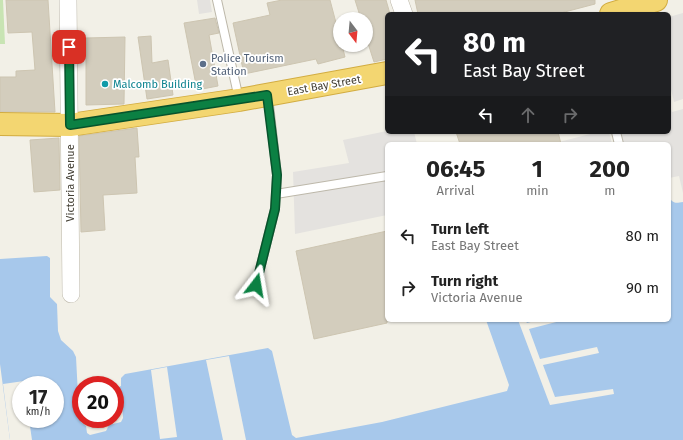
<!DOCTYPE html>
<html lang="en">
<head>
<meta charset="utf-8">
<style>
	:root { --surface:#fff; --page:#f2f2f2; --text:#222; --muted:#767676 }
	body { margin:0; font-family:"Fira Sans",sans-serif; background:var(--page); color:var(--text); height:100vh; display:flex; flex-direction:column; font-size:15px; white-space:nowrap }
	* { box-sizing:border-box; margin:0 }
	p { font-size:13px; color:var(--muted) }
	.icon { flex:none; width:22px; height:22px; fill:none; stroke:currentColor; stroke-width:2; stroke-linecap:round; stroke-linejoin:round }
	.map { position:relative; flex:1; overflow:hidden }
	.sheet { position:absolute; left:385px; top:142px; width:286px; height:180px; display:flex; flex-direction:column; background:var(--surface); border-radius:6px; box-shadow:0 1px 3px #0004 }
	.sheet>* { flex:none }
	.top-card { position:absolute; left:385px; top:12px; width:286px; height:122px; border-radius:6px; box-shadow:0 1px 3px #0004; background:#202124; color:#fff; overflow:hidden }
	.needle { width:26px; rotate:164deg }
	.buttons { position:absolute; left:333px; top:12px; display:grid; gap:8px }
	.buttons a { display:grid; place-items:center; width:40px; height:40px; border-radius:50%; background:var(--surface); box-shadow:0 1px 3px #0004; font-size:20px }
	.speed { position:absolute; left:12px; top:376px; display:flex; gap:8px; font-size:20px; font-weight:700; text-align:center }
	.speed>* { display:grid; place-content:center; width:52px; height:52px; border-radius:50%; background:var(--surface); box-shadow:0 1px 3px #0004; line-height:1 }
	.speed small { font-size:10px; font-weight:400 }
	.speed .limit { border:6px solid #d22; background:#fff; color:#111 }
	.pin { position:absolute; display:grid; place-items:center; width:34px; height:34px; color:#fff; margin:-17px; border-radius:8px; box-shadow:0 2px 6px #0006 }
	.me { position:absolute; width:44px; margin:-22px; rotate:14deg; stroke-linejoin:round; filter:drop-shadow(0 0 3px #0008) }
	.turn { display:flex; align-items:center; gap:14px; height:84px; padding:0 12px; font-size:18px }
	.turn .icon { width:52px; height:52px; stroke-width:2.5 }
	.turn b { display:block; font-size:28px; line-height:34px }
	.lanes { display:flex; align-items:center; height:38px; padding:0 12px; background:#0003; justify-content:center; gap:20px; direction:ltr }
	.lanes .off { opacity:.35 }
	.eta { display:flex; justify-content:space-evenly; align-items:center; height:68px; text-align:center }
	.eta b { font-size:24px; font-weight:700; line-height:28px }
	ul { padding:0; list-style:none }
	li { display:flex; align-items:center; gap:12px; height:52px; padding:0 12px }
	li div { flex:1 }
	li b { display:block; font-size:15px }
	li em { font-style:normal }
	.map>svg:first-child { display:block }
	.green { fill:#c8e4b3 }
	.parking { fill:#e4e2df }
	.water { fill:#a7c8eb; fill-rule:evenodd }
	.pier { fill:#f2f0e7 }
	.building { fill:#d3cdbd; stroke:#cdc5b1 }
	.lines { fill:none; stroke-linecap:round; stroke-linejoin:round }
	.lane-casing { stroke:#bdb8aa; stroke-width:10 }
	.street-casing { stroke:#bdb8aa; stroke-width:18 }
	.highway-casing { stroke:#d2ac41; stroke-width:24 }
	.lane { stroke:#fff; stroke-width:8 }
	.street { stroke:#fff; stroke-width:17 }
	.highway { stroke:#f3d671; stroke-width:22 }
	.route-casing { stroke:#07532c; stroke-width:10 }
	.route { stroke:#0b8043; stroke-width:7 }
	.service-dot { fill:#5c6f8a; stroke:#fff; stroke-width:1.5 }
	.culture-dot { fill:#0f9aa8; stroke:#fff; stroke-width:1.5 }
	.labels { text-anchor:middle; stroke-width:3.5; stroke-linejoin:round; paint-order:stroke }
	.service-label { font-size:11px; fill:#4e5e75; stroke:#fff; text-anchor:start }
	.culture-label { font-size:11px; fill:#0d838f; stroke:#fff; text-anchor:start }
	.street-label { font-size:11px; fill:#454136; stroke:#fff }
</style>
</head>
<body>
<div class="map">
<svg width="683" height="440" viewBox="0 0 683 440">
	<rect width="100%" height="100%" fill="#f2f0e7"/>
	<path class="green" d="M 0,0 L 3,0 L 5,44 L 0,44 Z"/>
	<g class="parking">
		<path d="M 197,0 L 210,0 L 212,12 L 199,14 Z"/>
		<path d="M 683,13 L 683,99 L 674,102 L 669,81 L 669,17 Z"/>
		<path d="M 669,104 L 672,112 L 683,109 L 683,193 L 679,176 L 669,178 L 669,144 L 624,144 L 620,132 L 669,132 Z"/>
		<path d="M 387,131 L 414,132 L 417,144 L 387,144 L 387,215 L 295,234 L 293,172 L 349,163 L 343,140 Z"/>
		<path d="M 598,132 L 609,132 L 612,144 L 559,144 L 559,142 Z"/>
	</g>
	<path class="water" d="M 669,197 C 673,204 676,203 683,202 L 683,440 L 10,440 L 0,364 L 0,259 L 47,256 L 50,258 L 50,297 L 57,304 L 58,331 L 61,340 L 73,351 L 76,357 L 78,395 L 81,422 L 86,426 L 87,433 L 90,435 L 106,431 L 109,425 L 121,422 L 123,418 L 122,403 L 115,401 L 115,389 L 121,386 L 121,378 L 125,374 L 268,348 L 272,351 L 292,435 L 296,438 L 382,422 L 507,391 L 509,385 L 486,320 L 669,320 ZM 21,385 L 55,385 L 55,419 L 21,419 Z"/>
	<g class="pier">
		<path d="M 518,320 L 525,320 L 527,323 L 538,320 L 564,320 L 529,329 L 540,359 L 597,347 L 599,353 L 543,365 L 555,397 L 613,389 L 614,394 L 550,405 Z"/>
		<path d="M 229,356 L 246,440 L 223,440 L 206,360 Z"/>
		<path d="M 167,367 L 177,437 L 160,439 L 151,370 Z"/>
		<path d="M 24,381 L 25,385 L 21,385 L 21,419 L 29,419 L 32,440 L 10,440 L 3,384 Z"/>
	</g>
	<g class="building">
		<path d="M 6,0 L 48,0 L 55,112 L 0,112 L 0,77 L 16,77 L 16,71 L 35,70 L 32,32 L 8,33 Z"/>
		<path d="M 282,0 L 330,0 L 340,38 L 340,45 L 342,45 L 345,57 L 318,64 L 316,59 L 244,74 L 233,23 L 270,15 L 267,3 Z"/>
		<path d="M 355,0 L 386,0 L 390,14 L 387,14 L 387,59 L 374,62 L 366,37 L 366,19 L 361,19 Z"/>
		<path d="M 415,0 L 595,0 L 595,4 L 557,14 L 418,14 Z"/>
		<path d="M 215,18 L 219,33 L 209,35 L 218,86 L 197,90 L 184,23 Z"/>
		<path d="M 151,36 L 152,63 L 168,60 L 173,95 L 147,99 L 138,37 Z"/>
		<path d="M 125,37 L 124,104 L 86,105 L 86,38 Z"/>
		<path d="M 137,128 L 139,157 L 135,157 L 137,193 L 103,195 L 105,230 L 81,232 L 79,136 Z"/>
		<path d="M 456,132 L 558,132 L 561,144 L 460,144 Z"/>
		<path d="M 59,138 L 60,190 L 34,192 L 30,140 Z"/>
		<path d="M 387,231 L 387,323 L 314,339 L 296,251 Z"/>
	</g>
	<g class="lines">
		<defs>
			<g id="lane">
				<path d="M 217,0 L 239,99"/>
				<path d="M 616,132 L 619,144"/>
				<path d="M 276,194 L 387,176"/>
				<path d="M 256,285 L 275,209 L 277,175 L 268,96"/>
			</g>
			<g id="street">
				<path d="M 68,0 L 71,294"/>
				<path d="M 399,0 L 404,14"/>
			</g>
			<g id="highway">
				<path d="M 611,14 L 656,0"/>
				<path d="M 0,124 L 70,125 L 239,100 L 387,73"/>
			</g>
		</defs>
		<use href="#lane" class="lane-casing"/>
		<use href="#street" class="street-casing"/>
		<use href="#highway" class="highway-casing"/>
		<use href="#lane" class="lane"/>
		<use href="#street" class="street"/>
		<use href="#highway" class="highway"/>
	</g>
	<g class="lines">
		<defs>
			<path id="route" d="M 69,47 L 70,125 L 267,95 L 277,175 L 275,209 L 256,285"/>
		</defs>
		<use href="#route" class="route-casing"/>
		<use href="#route" class="route"/>
	</g>
	<circle class="service-dot" cx="203" cy="64" r="4"/>
	<circle class="culture-dot" cx="105" cy="84" r="4"/>
	<g class="labels">
		<g class="service-label">
			<text x="211" y="62">Police Tourism<tspan x="211" dy="13">Station</tspan></text>
		</g>
		<g class="culture-label">
			<text x="113" y="88">Malcomb Building</text>
		</g>
		<g class="street-label">
			<text transform="translate(324 85) rotate(-10)" y="4">East Bay Street</text>
			<text transform="translate(70 183) rotate(-90)" y="4">Victoria Avenue</text>
		</g>
	</g>
</svg>
<div class="buttons">
<a><svg class="needle" viewBox="-14 -14 28 28"><path d="M0-13l5 13h-10z" fill="#e53935"/><path d="M0 13l5-13h-10z" fill="#767676"/></svg></a>
</div>
<div class="speed"><div>17<small>km/h</small></div><div class="limit">20</div></div>
<div class="pin" style="left:69px;top:47px;background:#d93025"><svg class="icon" aria-label="arrive" viewBox="0 0 24 24"><path d="M6 21V4h12l-3 4 3 4H6"/></svg></div>
<svg class="me" style="left:256px;top:285px" viewBox="-20 -20 40 40"><path d="M0-17L14 15 0 8-14 15z" fill="#0b8043" stroke="#fff" stroke-width="4"/></svg>
<div class="top-card">
<div class="turn"><svg class="icon" aria-label="left" viewBox="0 0 24 24"><path d="M17 20v-9H6M10 6l-5 5 5 5"/></svg><div><b>80 m</b>East Bay Street</div></div>
<div class="lanes"><svg class="icon" aria-label="left" viewBox="0 0 24 24"><path d="M17 20v-9H6M10 6l-5 5 5 5"/></svg><svg class="icon off" aria-label="ahead" viewBox="0 0 24 24"><path d="M12 20V5M6 11l6-6 6 6"/></svg><svg class="icon off" aria-label="right" viewBox="0 0 24 24"><path d="M7 20v-9h11M14 6l5 5-5 5"/></svg></div>
</div>
<section class="sheet">
<div class="eta">
<div><b>06:45</b><p>Arrival</p></div>
<div><b>1</b><p>min</p></div>
<div><b>200</b><p>m</p></div>
</div>
<ul>
<li><svg class="icon" aria-label="left" viewBox="0 0 24 24"><path d="M17 20v-9H6M10 6l-5 5 5 5"/></svg><div><b>Turn left</b><p>East Bay Street</p></div><em>80 m</em></li>
<li><svg class="icon" aria-label="right" viewBox="0 0 24 24"><path d="M7 20v-9h11M14 6l5 5-5 5"/></svg><div><b>Turn right</b><p>Victoria Avenue</p></div><em>90 m</em></li>
</ul>
</section>
</div>
</body>
</html>
